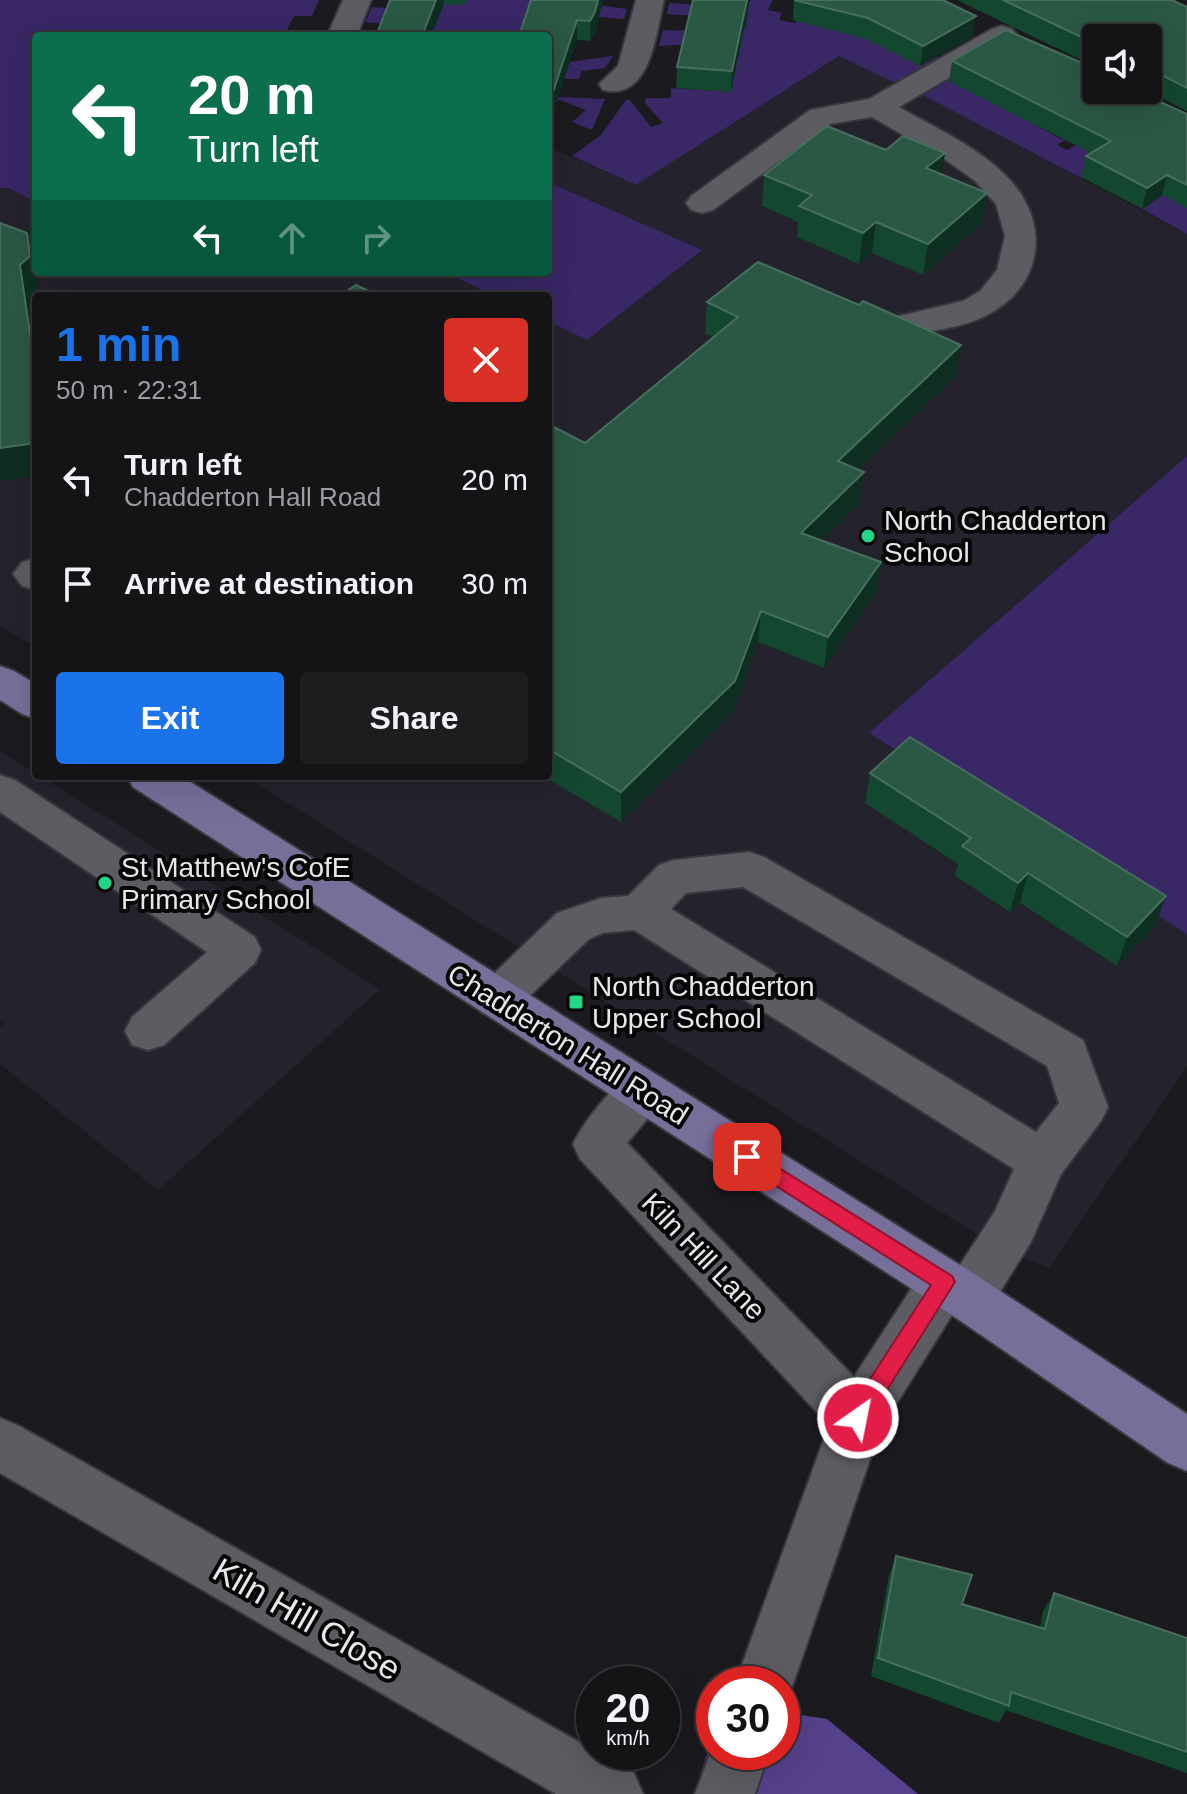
<!DOCTYPE html>
<html lang="en">
<head>
<meta charset="utf-8">
<style>
	:root { --surface:#141417; --page:#1d1d20; --text:#f1f3f6; --muted:#9d9ea1; --line:#333336; --accent:#1a73e8 }
	body { margin:0; font-family:Helvetica,sans-serif; background:var(--page); color:var(--text); height:100vh; display:flex; flex-direction:column; font-size:30px; white-space:nowrap }
	* { box-sizing:border-box; margin:0 }
	p { font-size:26px; color:var(--muted) }
	.icon { flex:none; width:44px; height:44px; fill:none; stroke:currentColor; stroke-width:2; stroke-linecap:round; stroke-linejoin:round }
	.map { position:relative; flex:1; overflow:hidden }
	.sheet { position:absolute; left:32px; top:292px; width:520px; height:488px; display:flex; flex-direction:column; background:var(--surface); border-radius:8px; box-shadow:0 8px 32px #0002,0 0 0 2px var(--line) }
	.sheet>* { flex:none }
	.hud { position:absolute; left:32px; top:32px; width:520px; height:244px; border-radius:8px; box-shadow:0 8px 32px #0002,0 0 0 2px var(--line); background:#0b6e4f; color:#fff; overflow:hidden }
	.tools { position:absolute; left:1082px; top:24px; display:grid; gap:16px }
	.tools a { display:grid; place-items:center; width:80px; height:80px; border-radius:8px; background:var(--surface); box-shadow:0 8px 32px #0002,0 0 0 2px var(--line); font-size:40px }
	.speed { position:absolute; left:576px; top:1666px; display:flex; gap:16px; font-size:40px; font-weight:700; text-align:center }
	.speed>* { display:grid; place-content:center; width:104px; height:104px; border-radius:50%; background:var(--surface); box-shadow:0 8px 32px #0002,0 0 0 2px var(--line); line-height:1 }
	.speed small { font-size:20px; font-weight:400 }
	.speed .limit { border:12px solid #d22; background:#fff; color:#111 }
	.pin { position:absolute; display:grid; place-items:center; width:68px; height:68px; color:#fff; margin:-34px; border-radius:16px; box-shadow:0 4px 12px #0006 }
	.me { position:absolute; width:88px; margin:-44px; rotate:33deg; stroke-linejoin:round; filter:drop-shadow(0 0 6px #0008) }
	.turn { display:flex; align-items:center; gap:28px; height:168px; padding:0 24px; font-size:36px }
	.turn .icon { width:104px; height:104px; stroke-width:2.5 }
	.turn b { display:block; font-size:56px; line-height:68px }
	.lanes { display:flex; align-items:center; height:76px; padding:0 24px; background:#0003; justify-content:center; gap:40px; direction:ltr }
	.lanes .off { opacity:.35 }
	.round { display:grid; place-items:center; flex:none; width:84px; height:84px; border-radius:8px; background:var(--page) }
	.head { display:flex; align-items:center; justify-content:space-between; height:136px; padding:0 24px }
	h1 { font-size:48px; font-weight:800; line-height:60px; color:var(--accent) }
	.cta { display:flex; gap:16px; margin-top:auto; padding:16px 24px }
	.cta a { flex:1; height:92px; border-radius:8px; background:var(--accent); color:#fff; font-size:32px; font-weight:800; line-height:92px; text-align:center }
	.cta a+a { background:var(--page); color:var(--text) }
	ul { padding:0; list-style:none }
	li { display:flex; align-items:center; gap:24px; height:104px; padding:0 24px }
	li div { flex:1 }
	li b { display:block; font-size:30px }
	li em { font-style:normal }
	.map>svg:first-child { display:block }
	.built { fill:#24222c }
	.green { fill:#392766 }
	.forest { fill:#56418c }
	.lines { fill:none; stroke-linecap:round; stroke-linejoin:round }
	.minor-casing { stroke:#38373b; stroke-width:4 }
	.major-casing { stroke:#38373b; stroke-width:4 }
	.minor { fill:#5d5c62; fill-rule:evenodd }
	.major { fill:#776e9a; fill-rule:evenodd }
	.wall { fill:#13472f }
	.shaded-wall { fill:#0d2e20 }
	.building { fill:#2a5844; stroke:#486f5e; stroke-width:2 }
	.route { fill:#e11d48; stroke:#92132f; stroke-width:2 }
	.poi-dot { fill:#22d887; stroke:#060607; stroke-width:3 }
	.labels { text-anchor:middle; stroke-width:8; stroke-linejoin:round; paint-order:stroke }
	.poi-label { font-size:28px; fill:#e8e8ec; stroke:#060607; text-anchor:start }
	.street-label { font-size:28px; fill:#e8e8ec; stroke:#060607 }
	.near-street-label { font-size:34px; fill:#e8e8ec; stroke:#060607 }
</style>
</head>
<body>
<div class="map">
<svg width="1187" height="1794" viewBox="0 0 1187 1794">
	<rect width="100%" height="100%" fill="#1b1a1f"/>
	<g class="built">
		<path d="M 839,56 L 917,92 L 1187,234 L 1187,1066 L 1049,1268 L 1000,1248 L 967,1228 L 245,776 L 548,776 L 548,296 L 36,296 L 36,648 L 0,626 L 0,188 L 7,188 L 36,202 L 36,272 L 548,272 L 548,147 L 636,185 Z"/>
		<path d="M 0,751 L 380,989 L 158,1190 L 0,1064 L 0,1027 L 5,1023 L 0,1019 Z"/>
	</g>
	<g class="green">
		<path d="M 0,0 L 319,0 L 312,16 L 294,16 L 287,29 L 301,36 L 36,36 L 36,202 L 8,188 L 0,188 Z"/>
		<path d="M 466,0 L 560,0 L 627,9 L 624,19 L 597,17 L 548,36 L 410,36 L 393,25 L 365,22 L 372,7 L 410,10 L 427,2 Z"/>
		<path d="M 735,0 L 773,0 L 768,10 L 782,13 L 779,20 L 795,23 L 799,15 L 845,27 L 920,66 L 937,57 L 940,58 L 895,83 L 839,56 L 636,185 L 572,156 L 601,135 L 626,100 L 630,100 L 651,127 L 663,123 L 645,103 L 646,98 L 671,98 L 671,88 L 731,92 L 690,44 L 659,46 L 663,30 C 691,32 717,26 745,28 L 748,12 L 700,8 L 697,16 L 667,14 L 669,3 L 700,5 Z"/>
		<path d="M 613,56 L 605,68 L 582,71 L 579,79 L 560,79 L 548,65 Z"/>
		<path d="M 946,75 L 1061,139 L 1116,108 L 1057,145 L 1067,150 L 1081,142 L 1088,152 L 1104,160 L 1158,129 L 1081,178 L 917,92 Z"/>
		<path d="M 562,97 L 605,99 L 592,130 L 572,122 L 586,110 L 560,100 L 548,108 L 548,99 Z"/>
		<path d="M 548,182 L 702,250 L 587,340 L 548,321 L 548,296 L 495,296 L 445,272 L 548,272 Z"/>
		<path d="M 1169,191 L 1187,200 L 1187,234 L 1142,209 Z"/>
		<path d="M 1187,456 L 1187,934 L 869,733 Z"/>
	</g>
	<path class="forest" d="M 782,1712 L 827,1719 L 918,1794 L 706,1794 L 700,1776 L 714,1733 L 714,1752 L 782,1752 Z"/>
	<g class="lines">
		<defs>
			<g id="minor">
				<path d="M 343,0 L 371,0 L 357,36 L 327,36 Z"/>
				<path d="M 636,0 L 664,0 C 656,32 651,102 603,90 L 599,84 L 618,66 Z"/>
				<path d="M 1002,26 L 1012,29 L 1017,35 L 1012,41 L 899,107 C 937,129 981,148 1011,181 C 1051,226 1042,287 987,315 C 961,329 927,331 898,336 L 886,333 L 881,326 L 886,319 L 963,301 L 980,291 L 997,270 L 1005,236 L 996,204 L 975,181 L 946,160 L 872,117 L 830,124 L 713,210 L 702,213 L 691,210 L 686,203 L 691,196 L 810,110 L 869,99 L 992,29 Z"/>
				<path d="M 36,558 L 36,590 L 22,586 L 13,574 L 22,562 Z"/>
				<path d="M 0,775 L 15,780 L 255,937 L 261,950 L 255,963 L 164,1045 L 148,1050 L 132,1045 L 125,1031 L 132,1017 L 207,952 L 0,812 Z"/>
				<path d="M 749,852 L 764,857 L 1083,1040 L 1108,1107 L 1101,1121 L 1061,1174 L 1031,1242 L 986,1314 L 968,1321 L 952,1315 L 880,1430 L 793,1684 L 782,1705 L 782,1684 L 735,1684 L 829,1425 L 580,1159 L 573,1144 C 582,1125 620,1073 641,1071 C 646,1071 654,1075 659,1077 L 666,1091 L 659,1105 L 627,1143 L 854,1377 L 926,1266 L 944,1259 L 960,1265 L 995,1211 L 1014,1169 L 634,930 L 603,933 L 589,939 L 513,1012 L 497,1018 L 481,1012 L 474,999 L 481,986 L 557,913 L 601,898 L 628,896 L 659,865 L 674,860 ZM 743,887 L 1047,1066 L 1059,1103 L 1036,1132 L 671,909 L 686,893 Z"/>
				<path d="M 0,1418 L 19,1426 L 634,1773 L 643,1794 L 556,1794 L 0,1473 Z"/>
				<path d="M 714,1744 L 714,1752 L 769,1752 L 755,1794 L 695,1794 Z"/>
			</g>
			<g id="major">
				<path d="M 0,666 L 14,671 L 36,684 L 36,719 L 22,714 L 0,700 Z"/>
				<path d="M 127,776 L 181,776 L 976,1275 L 1187,1414 L 1187,1471 L 1168,1463 L 940,1307 L 133,787 Z"/>
			</g>
		</defs>
		<use href="#minor" class="minor-casing"/>
		<use href="#major" class="major-casing"/>
		<use href="#minor" class="minor"/>
		<use href="#major" class="major"/>
	</g>
	<g class="wall">
		<path d="M 390,0 L 466,0 L 464,5 L 444,4 L 431,36 L 376,36 Z"/>
		<path d="M 531,0 L 603,0 L 595,33 L 590,41 L 548,36 Z"/>
		<path d="M 750,0 L 731,92 L 676,88 L 677,67 Z"/>
		<path d="M 794,0 L 973,36 L 920,66 L 866,39 L 793,20 Z"/>
		<path d="M 957,0 L 1172,0 L 1187,7 L 1187,111 L 1146,90 L 1148,90 L 1148,38 L 1096,38 L 1096,67 Z"/>
		<path d="M 952,61 L 1096,90 L 1187,114 L 1187,208 L 1162,195 L 1142,209 L 1081,177 L 1086,156 L 1091,153 L 949,81 Z"/>
		<path d="M 886,150 L 945,153 L 941,174 L 987,193 L 981,224 L 923,275 L 872,253 L 859,264 L 797,237 L 798,222 L 762,206 L 764,175 Z"/>
		<path d="M 707,302 L 956,376 L 858,469 L 859,503 L 822,540 L 881,562 L 876,593 L 824,668 L 758,642 L 733,712 L 621,822 L 543,776 L 548,776 L 548,424 L 585,443 L 713,337 L 705,334 Z"/>
		<path d="M 870,773 L 1155,926 L 1117,966 L 1020,903 L 1010,912 L 955,876 L 958,864 L 865,803 Z"/>
		<path d="M 896,1556 L 962,1604 L 1040,1627 L 1043,1611 L 1054,1593 L 1187,1638 L 1187,1773 L 1006,1710 L 999,1723 L 871,1676 L 889,1575 Z"/>
	</g>
	<g class="shaded-wall">
		<path d="M 436,0 L 444,0 L 444,4 L 431,36 L 422,36 Z"/>
		<path d="M 598,0 L 603,0 L 595,33 L 590,41 L 590,21 Z"/>
		<path d="M 747,0 L 750,0 L 731,92 L 732,71 Z"/>
		<path d="M 976,16 L 973,36 L 920,66 L 923,46 Z"/>
		<path d="M 577,20 L 577,40 L 548,129 L 548,107 Z"/>
		<path d="M 945,153 L 940,183 L 926,168 Z"/>
		<path d="M 1167,175 L 1162,195 L 1142,209 L 1147,188 Z"/>
		<path d="M 987,193 L 981,224 L 923,275 L 928,244 Z"/>
		<path d="M 876,222 L 872,253 L 859,264 L 863,233 Z"/>
		<path d="M 27,233 L 35,264 L 38,288 L 29,296 L 36,346 L 31,341 L 20,265 Z"/>
		<path d="M 961,345 L 956,376 L 835,492 L 838,461 Z"/>
		<path d="M 36,443 L 36,475 L 0,481 L 0,448 Z"/>
		<path d="M 864,472 L 859,503 L 798,564 L 801,533 Z"/>
		<path d="M 881,562 L 876,593 L 824,668 L 828,637 Z"/>
		<path d="M 761,611 L 758,642 L 733,712 L 621,822 L 621,792 Z"/>
		<path d="M 1028,873 L 1020,903 L 1010,912 L 1018,883 Z"/>
		<path d="M 1166,896 L 1155,926 L 1117,966 L 1127,937 Z"/>
	</g>
	<g class="building">
		<path d="M 390,0 L 436,0 L 422,36 L 376,36 Z"/>
		<path d="M 531,0 L 598,0 L 595,12 L 590,21 L 577,20 L 548,107 L 548,36 L 519,36 Z"/>
		<path d="M 693,0 L 747,0 L 732,71 L 677,67 Z"/>
		<path d="M 794,0 L 943,0 L 976,16 L 923,46 L 868,18 Z"/>
		<path d="M 1003,0 L 1172,0 L 1187,7 L 1187,88 L 1148,68 L 1148,38 L 1096,38 L 1096,44 Z"/>
		<path d="M 1006,30 L 1096,69 L 1096,90 L 1134,90 L 1187,114 L 1187,185 L 1167,175 L 1147,188 L 1086,156 L 1111,141 L 952,61 Z"/>
		<path d="M 827,126 L 886,150 L 903,136 L 945,153 L 926,168 L 987,193 L 928,244 L 876,222 L 863,233 L 799,206 L 812,195 L 764,175 Z"/>
		<path d="M 0,223 L 27,233 L 30,256 L 20,265 L 31,341 L 36,340 L 36,443 L 0,448 Z"/>
		<path d="M 758,262 L 859,305 L 863,301 L 961,345 L 838,461 L 864,472 L 801,533 L 881,562 L 828,637 L 761,611 L 735,681 L 621,792 L 548,749 L 548,424 L 585,443 L 738,317 L 707,302 Z"/>
		<path d="M 356,285 L 379,296 L 340,296 Z"/>
		<path d="M 910,737 L 1166,896 L 1127,937 L 1028,873 L 1018,883 L 962,846 L 971,838 L 870,773 Z"/>
		<path d="M 896,1556 L 972,1575 L 962,1604 L 1045,1629 L 1054,1593 L 1187,1638 L 1187,1752 L 1011,1692 L 1009,1706 L 878,1658 Z"/>
	</g>
	<path class="route" d="M 747,1148 L 952,1276 L 955,1282 L 865,1425 L 858,1428 L 850,1425 L 847,1418 L 850,1410 L 931,1285 L 740,1163 L 737,1157 L 740,1151 Z"/>
	<g class="poi-dot">
		<circle cx="868" cy="536" r="8"/>
		<circle cx="105" cy="883" r="8"/>
		<rect x="568" y="994" width="16" height="16" rx="4"/>
	</g>
	<g class="labels">
		<g class="poi-label">
			<text x="884" y="530">North Chadderton<tspan x="884" dy="32">School</tspan></text>
			<text x="121" y="877">St Matthew's CofE<tspan x="121" dy="32">Primary School</tspan></text>
			<text x="592" y="996">North Chadderton<tspan x="592" dy="32">Upper School</tspan></text>
		</g>
		<g class="street-label">
			<text transform="translate(568 1044) rotate(32)" y="10">Chadderton Hall Road</text>
			<text transform="translate(704 1256) rotate(46)" y="10">Kiln Hill Lane</text>
		</g>
		<g class="near-street-label">
			<text transform="translate(307 1619) rotate(30)" y="12">Kiln Hill Close</text>
		</g>
	</g>
</svg>
<div class="tools">
<a><svg class="icon" aria-label="sound" viewBox="0 0 24 24"><path d="M4 9h4l5-4v14l-5-4H4zM17 9q2 3 0 6"/></svg></a>
</div>
<div class="speed"><div>20<small>km/h</small></div><div class="limit">30</div></div>
<div class="pin" style="left:747px;top:1157px;background:#d93025"><svg class="icon" aria-label="arrive" viewBox="0 0 24 24"><path d="M6 21V4h12l-3 4 3 4H6"/></svg></div>
<svg class="me" style="left:858px;top:1418px" viewBox="-20 -20 40 40"><circle r="17" fill="#e11d48" stroke="#fff" stroke-width="3"/><path d="M0-11L8 9 0 5-8 9z" fill="#fff"/></svg>
<div class="hud">
<div class="turn"><svg class="icon" aria-label="left" viewBox="0 0 24 24"><path d="M17 20v-9H6M10 6l-5 5 5 5"/></svg><div><b>20 m</b>Turn left</div></div>
<div class="lanes"><svg class="icon" aria-label="left" viewBox="0 0 24 24"><path d="M17 20v-9H6M10 6l-5 5 5 5"/></svg><svg class="icon off" aria-label="ahead" viewBox="0 0 24 24"><path d="M12 20V5M6 11l6-6 6 6"/></svg><svg class="icon off" aria-label="right" viewBox="0 0 24 24"><path d="M7 20v-9h11M14 6l5 5-5 5"/></svg></div>
</div>
<section class="sheet">
<div class="head"><div><h1>1 min</h1><p>50 m · 22:31</p></div><a class="round" style="background:#d93025;color:#fff"><svg class="icon" aria-label="close" viewBox="0 0 24 24"><path d="M6 6l12 12M18 6L6 18"/></svg></a></div>
<ul>
<li><svg class="icon" aria-label="left" viewBox="0 0 24 24"><path d="M17 20v-9H6M10 6l-5 5 5 5"/></svg><div><b>Turn left</b><p>Chadderton Hall Road</p></div><em>20 m</em></li>
<li><svg class="icon" aria-label="arrive" viewBox="0 0 24 24"><path d="M6 21V4h12l-3 4 3 4H6"/></svg><div><b>Arrive at destination</b></div><em>30 m</em></li>
</ul>
<div class="cta"><a>Exit</a><a>Share</a></div>
</section>
</div>
</body>
</html>
